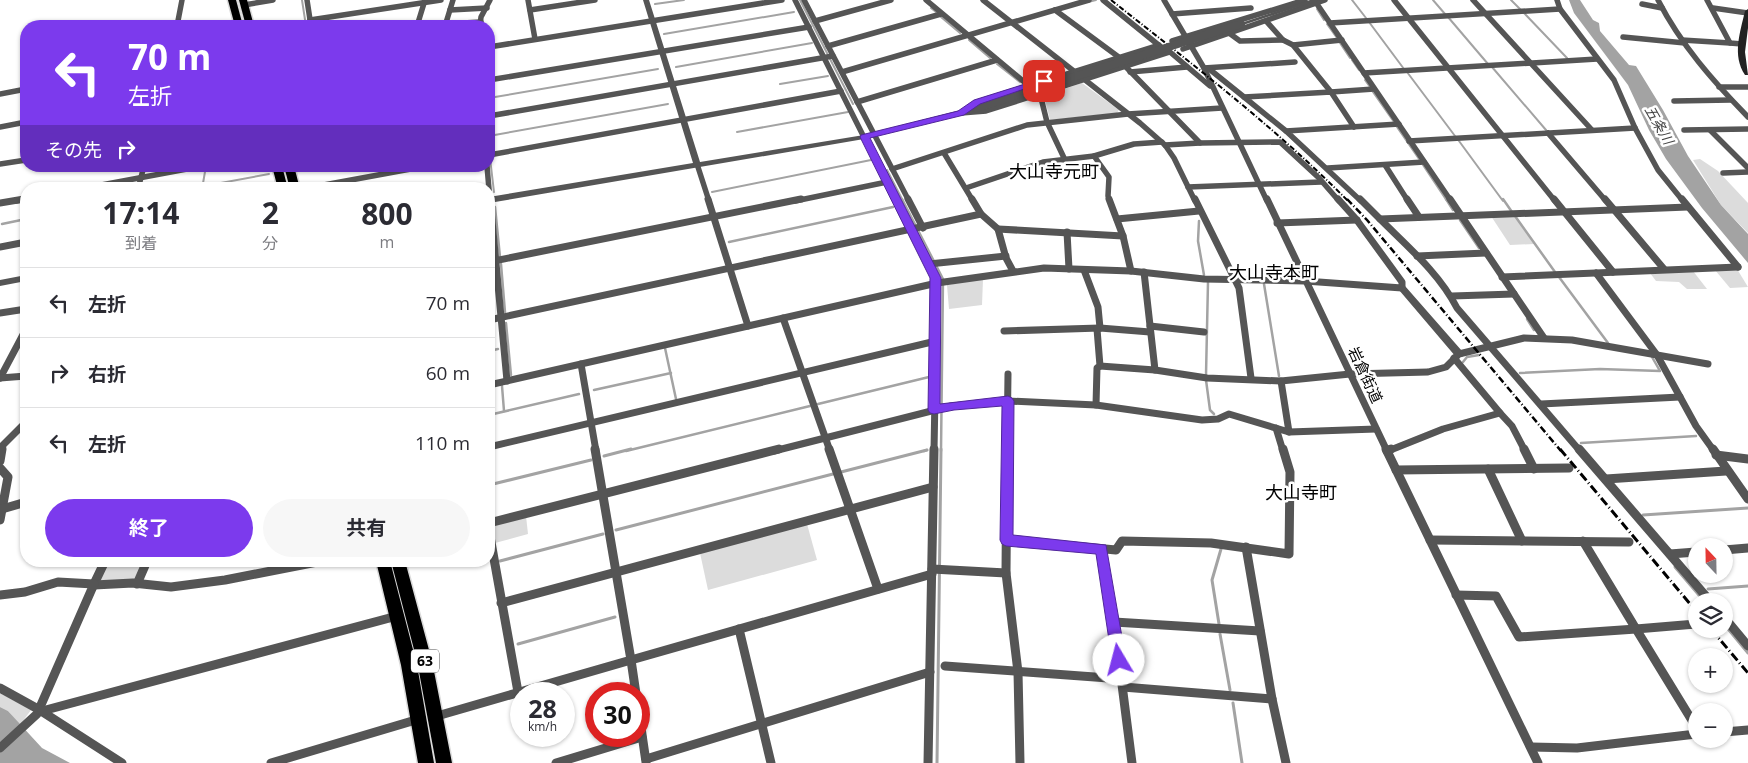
<!DOCTYPE html>
<html lang="ja">
<head>
<meta charset="utf-8">
<style>
	:root { --surface:#fff; --page:#f7f7f7; --text:#2b2b33; --muted:#7c7c81; --line:#e1e1e2; --accent:#7c3aed }
	body { margin:0; font-family:"Open Sans","Noto Sans JP",sans-serif; background:var(--page); color:var(--text); height:100vh; display:flex; flex-direction:column; font-size:19px; white-space:nowrap }
	* { box-sizing:border-box; margin:0 }
	p { font-size:16px; color:var(--muted) }
	.icon { flex:none; width:28px; height:28px; fill:none; stroke:currentColor; stroke-width:2; stroke-linecap:round; stroke-linejoin:round }
	.map { position:relative; flex:1; overflow:hidden }
	.details { position:absolute; left:20px; top:182px; width:475px; height:385px; display:flex; flex-direction:column; background:var(--surface); border-radius:20px; box-shadow:0 1px 4px #0004 }
	.details>* { flex:none }
	.guide { position:absolute; left:20px; top:20px; width:475px; height:152px; border-radius:20px; box-shadow:0 1px 4px #0004; background:#7c3aed; color:#fff; overflow:hidden }
	.needle { width:32px; rotate:338deg }
	.fabs { position:absolute; left:1688px; top:538px; display:grid; gap:10px }
	.fabs a { display:grid; place-items:center; width:45px; height:45px; border-radius:50%; background:var(--surface); box-shadow:0 1px 4px #0004; font-size:25px }
	.speed { position:absolute; left:510px; top:682px; display:flex; gap:10px; font-size:25px; font-weight:700; text-align:center }
	.speed>* { display:grid; place-content:center; width:65px; height:65px; border-radius:50%; background:var(--surface); box-shadow:0 1px 4px #0004; line-height:1 }
	.speed small { font-size:12px; font-weight:400 }
	.speed .limit { border:8px solid #d22; background:#fff; color:#111 }
	.pin { position:absolute; display:grid; place-items:center; width:42px; height:42px; color:#fff; margin:-21px; border-radius:10px; box-shadow:0 2px 8px #0006 }
	.me { position:absolute; width:55px; margin:-28px; rotate:352deg; stroke-linejoin:round; filter:drop-shadow(0 0 4px #0008) }
	.turn { display:flex; align-items:center; gap:18px; height:105px; padding:0 25px; font-size:22px }
	.turn .icon { width:65px; height:65px; stroke-width:2.5 }
	.turn b { display:block; font-size:35px; line-height:42px }
	.then { display:flex; align-items:center; height:48px; padding:0 25px; background:#0003; gap:10px; font-size:19px }
	.eta { display:flex; justify-content:space-evenly; align-items:center; height:85px; text-align:center }
	.eta b { font-size:30px; font-weight:700; line-height:35px }
	.action { display:flex; gap:10px; margin-top:auto; padding:10px 25px }
	.action a { flex:1; height:58px; border-radius:30px; background:var(--accent); color:#fff; font-size:20px; font-weight:700; line-height:58px; text-align:center }
	.action a+a { background:var(--page); color:var(--text) }
	ul { padding:0; list-style:none }
	li { display:flex; align-items:center; gap:15px; height:70px; padding:0 25px; border-top:1px solid var(--line) }
	li div { flex:1 }
	li b { display:block; font-size:19px }
	li em { font-style:normal }
	.map>svg:first-child { display:block }
	.green { fill:#dcdcdc }
	.water { fill:#a3a3a3 }
	.lines { fill:none; stroke-linecap:round; stroke-linejoin:round }
	.stream-far2 { stroke:#a3a3a3; stroke-width:2 }
	.stream-far1 { stroke:#a3a3a3; stroke-width:2.5 }
	.stream { stroke:#a3a3a3; stroke-width:3 }
	.primary-casing { stroke:#dbdbdb; stroke-width:3 }
	.minor-far2 { stroke:#555; stroke-width:5.5 }
	.minor-far1 { stroke:#555; stroke-width:7 }
	.minor { stroke:#555; stroke-width:9 }
	.tertiary { fill:#555; fill-rule:evenodd }
	.secondary { fill:#222; fill-rule:evenodd }
	.primary { fill:#000; fill-rule:evenodd }
	.rail-far2 { stroke:#000; stroke-width:2; stroke-dasharray:5.5 2 1 2; stroke-linecap:butt }
	.rail-far1 { stroke:#000; stroke-width:2.5; stroke-dasharray:7 2.5 1 2.5; stroke-linecap:butt }
	.rail { stroke:#000; stroke-width:3; stroke-dasharray:9 3 1 3; stroke-linecap:butt }
	.tertiary-bridge { stroke:#555; stroke-width:8 }
	.route { fill:#7c3aed; stroke:#51269a }
	.labels { text-anchor:middle; stroke-width:5; stroke-linejoin:round; paint-order:stroke }
	.far-water-label { font-size:14px; font-style:italic; fill:#444; stroke:#fff }
	.shield { fill:#fff; stroke:#4c4c4c; stroke-width:1 }
	.shield-label { font-size:14px; font-weight:bold; fill:#000 }
	.street-label { font-size:15px; fill:#000; stroke:#fff }
	.quarter-label { font-size:18px; fill:#000; stroke:#fff }
</style>
</head>
<body>
<div class="map">
<svg width="1748" height="763" viewBox="0 0 1748 763">
	<rect width="100%" height="100%" fill="#fff"/>
	<g class="green">
		<path d="M 1082,83 L 1119,110 L 1117,113 L 1050,120 L 1044,96 Z"/>
		<path d="M 1700,159 L 1718,171 L 1748,203 L 1748,233 L 1721,205 L 1693,160 Z"/>
		<path d="M 1514,215 L 1534,244 L 1510,245 L 1491,216 Z"/>
		<path d="M 1737,269 L 1748,287 L 1730,288 L 1715,270 Z"/>
		<path d="M 1693,271 L 1707,289 L 1687,289 L 1679,282 L 1656,281 L 1650,273 Z"/>
		<path d="M 983,279 L 982,305 L 949,309 L 947,285 Z"/>
		<path d="M 526,516 L 528,534 L 495,543 L 493,526 Z"/>
		<path d="M 807,524 L 817,560 L 708,590 L 700,553 Z"/>
		<path d="M 108,561 L 144,561 L 136,579 L 100,582 L 99,578 Z"/>
		<path d="M 0,693 L 31,710 L 20,725 L 8,711 L 0,707 Z"/>
	</g>
	<g class="water">
		<path d="M 1569,0 L 1580,0 L 1593,20 L 1599,23 L 1600,31 L 1629,65 L 1636,66 L 1663,110 L 1688,156 L 1721,205 L 1748,234 L 1748,263 L 1702,208 L 1666,159 L 1649,130 L 1628,85 L 1574,13 Z"/>
		<path d="M 0,707 L 8,711 L 42,748 L 70,763 L 0,763 Z"/>
	</g>
	<g class="lines">
		<g class="stream-far2">
			<path d="M 302,0 L 306,26"/>
			<path d="M 800,0 L 853,104"/>
			<path d="M 1352,0 L 1366,18"/>
			<path d="M 1433,0 L 1445,14"/>
			<path d="M 1511,0 L 1521,10"/>
			<path d="M 1088,2 L 1096,0"/>
			<path d="M 655,4 L 684,0"/>
			<path d="M 931,8 L 936,12"/>
			<path d="M 1317,9 L 1324,20"/>
			<path d="M 1524,13 L 1567,58"/>
			<path d="M 941,17 L 960,33"/>
			<path d="M 1448,17 L 1488,64"/>
			<path d="M 1369,22 L 1404,69"/>
			<path d="M 1327,24 L 1337,38"/>
			<path d="M 664,34 L 794,12"/>
			<path d="M 969,40 L 990,58"/>
			<path d="M 1340,43 L 1350,58"/>
			<path d="M 1352,60 L 1359,70"/>
			<path d="M 997,64 L 1020,82"/>
			<path d="M 676,67 L 812,43"/>
			<path d="M 1492,67 L 1546,130"/>
			<path d="M 1407,72 L 1455,136"/>
			<path d="M 1365,80 L 1370,87"/>
			<path d="M 780,84 L 828,76"/>
			<path d="M 1373,92 L 1394,122"/>
			<path d="M 489,98 L 658,69"/>
			<path d="M 1397,127 L 1419,159"/>
			<path d="M 737,132 L 848,112"/>
			<path d="M 489,136 L 668,104"/>
			<path d="M 489,139 L 490,151"/>
			<path d="M 1459,141 L 1503,201"/>
			<path d="M 490,158 L 494,192"/>
			<path d="M 1423,165 L 1447,201"/>
			<path d="M 887,170 L 903,201"/>
			<path d="M 188,189 L 269,174"/>
			<path d="M 202,189 L 206,166"/>
			<path d="M 712,192 L 871,160"/>
		</g>
		<g class="stream-far1">
			<path d="M 902,199 L 943,279 L 941,451"/>
			<path d="M 1446,199 L 1453,210"/>
			<path d="M 1503,199 L 1512,212"/>
			<path d="M 495,207 L 500,257"/>
			<path d="M 1515,216 L 1555,272"/>
			<path d="M 1460,220 L 1479,248"/>
			<path d="M 1199,221 L 1198,241 L 1204,275"/>
			<path d="M 2,224 L 26,219"/>
			<path d="M 729,242 L 893,207"/>
			<path d="M 501,264 L 505,312"/>
			<path d="M 1559,277 L 1608,343"/>
			<path d="M 1264,284 L 1279,376"/>
			<path d="M 1527,319 L 1534,330"/>
			<path d="M 506,323 L 511,375"/>
			<path d="M 665,348 L 676,399"/>
			<path d="M 489,351 L 498,349"/>
			<path d="M 1463,362 L 1467,357 L 1479,355"/>
			<path d="M 1520,373 L 1600,369 L 1660,371 L 1652,357"/>
			<path d="M 1206,375 L 1208,282"/>
			<path d="M 1206,380 L 1210,410 L 1214,414"/>
			<path d="M 502,386 L 504,411"/>
			<path d="M 594,390 L 671,373"/>
			<path d="M 818,404 L 929,377"/>
			<path d="M 489,415 L 579,394"/>
			<path d="M 1581,443 L 1696,436"/>
			<path d="M 626,451 L 810,406"/>
			<path d="M 924,451 L 927,450"/>
		</g>
		<g class="stream">
			<path d="M 604,456 L 631,449"/>
			<path d="M 841,472 L 927,450"/>
			<path d="M 489,485 L 591,460"/>
			<path d="M 1643,515 L 1748,508"/>
			<path d="M 616,530 L 833,474"/>
			<path d="M 500,561 L 603,534"/>
			<path d="M 1675,567 L 1704,601"/>
			<path d="M 1708,589 L 1748,586"/>
			<path d="M 1219,624 L 1212,580 L 1221,549"/>
			<path d="M 1724,624 L 1748,653"/>
			<path d="M 1220,634 L 1230,690"/>
			<path d="M 518,644 L 615,617"/>
			<path d="M 1233,703 L 1242,763"/>
			<path d="M 937,763 L 941,449"/>
		</g>
		<defs>
			<g id="primary">
				<path d="M 228,0 L 236,0 L 243,26 L 235,26 Z"/>
				<path d="M 239,0 L 247,0 L 254,26 L 246,26 Z"/>
				<path d="M 272,166 L 282,166 L 288,189 L 278,189 Z"/>
				<path d="M 284,166 L 294,166 L 300,189 L 290,189 Z"/>
				<path d="M 376,561 L 390,561 L 417,665 L 434,763 L 418,763 L 401,665 Z"/>
				<path d="M 391,561 L 405,561 L 432,661 L 452,763 L 436,763 L 417,661 Z"/>
			</g>
		</defs>
		<use href="#primary" class="primary-casing"/>
		<g class="minor-far2">
			<path d="M 307,0 L 311,26"/>
			<path d="M 528,0 L 535,39"/>
			<path d="M 795,0 L 896,201"/>
			<path d="M 804,0 L 909,201"/>
			<path d="M 926,0 L 1029,86"/>
			<path d="M 983,0 L 1140,123 L 1165,145 L 1174,158 L 1195,201"/>
			<path d="M 1103,0 L 1161,47"/>
			<path d="M 1164,0 L 1204,68 L 1267,201"/>
			<path d="M 1394,0 L 1555,201"/>
			<path d="M 1473,0 L 1592,130"/>
			<path d="M 1557,0 L 1560,9 L 1614,80 L 1635,128 L 1658,170 L 1683,201"/>
			<path d="M 1658,0 C 1681,45 1713,81 1748,117"/>
			<path d="M 1707,0 L 1730,43 L 1742,44"/>
			<path d="M 1317,4 L 1451,201"/>
			<path d="M 1642,4 L 1662,8"/>
			<path d="M 244,5 L 273,0"/>
			<path d="M 1713,8 L 1748,13"/>
			<path d="M 450,10 L 487,8"/>
			<path d="M 530,10 L 595,0"/>
			<path d="M 1055,10 L 1120,58"/>
			<path d="M 1172,14 L 1251,8"/>
			<path d="M 310,20 L 441,0"/>
			<path d="M 815,21 L 891,0"/>
			<path d="M 1266,21 L 1283,40 L 1293,45 L 1331,92 L 1374,89"/>
			<path d="M 1330,23 L 1560,9"/>
			<path d="M 445,24 L 481,22"/>
			<path d="M 177,26 L 182,0"/>
			<path d="M 220,26 L 238,23"/>
			<path d="M 417,26 L 425,0"/>
			<path d="M 445,26 L 453,0"/>
			<path d="M 480,26 L 481,17 L 490,0"/>
			<path d="M 1229,33 L 1240,41 L 1283,40"/>
			<path d="M 1623,37 L 1685,43"/>
			<path d="M 1682,40 L 1730,43"/>
			<path d="M 1172,41 L 1305,0"/>
			<path d="M 1293,45 L 1342,40"/>
			<path d="M 828,46 L 941,14"/>
			<path d="M 489,47 L 782,0"/>
			<path d="M 1183,49 L 1325,0"/>
			<path d="M 1126,67 L 1200,143 L 1280,142 L 1319,178 L 1339,201"/>
			<path d="M 1204,68 L 1295,62"/>
			<path d="M 1208,68 L 1244,97"/>
			<path d="M 842,72 L 1089,0"/>
			<path d="M 1130,72 L 1187,67"/>
			<path d="M 1364,73 L 1597,59"/>
			<path d="M 489,80 L 809,27"/>
			<path d="M 1719,87 L 1748,87"/>
			<path d="M 0,94 L 26,89"/>
			<path d="M 1040,94 L 1047,122 L 1065,160"/>
			<path d="M 1674,101 L 1731,100"/>
			<path d="M 857,102 L 997,60"/>
			<path d="M 961,113 L 986,111 L 1170,52 L 1210,86"/>
			<path d="M 961,113 L 977,102 L 1159,45"/>
			<path d="M 489,116 L 833,56"/>
			<path d="M 0,127 L 26,122"/>
			<path d="M 1684,130 L 1748,129"/>
			<path d="M 1710,130 L 1748,168"/>
			<path d="M 1286,131 L 1244,97 L 1331,92 L 1354,127"/>
			<path d="M 1548,133 L 1606,201"/>
			<path d="M 1409,141 L 1635,128"/>
			<path d="M 1165,145 L 1200,143"/>
			<path d="M 944,153 L 973,201"/>
			<path d="M 489,155 L 841,91"/>
			<path d="M 0,164 L 26,160"/>
			<path d="M 697,164 L 709,201"/>
			<path d="M 1385,165 L 1408,201"/>
			<path d="M 487,166 L 490,201"/>
			<path d="M 1328,168 L 1424,162"/>
			<path d="M 892,169 L 1027,125 L 1128,114 L 1222,108"/>
			<path d="M 1723,173 L 1748,172"/>
			<path d="M 1188,187 L 1321,182"/>
			<path d="M 966,188 L 1043,162 L 1094,156"/>
			<path d="M 80,189 L 203,166"/>
			<path d="M 138,189 L 144,166"/>
			<path d="M 302,189 L 427,166"/>
			<path d="M 16,201 L 26,199"/>
			<path d="M 795,201 L 887,182"/>
			<path d="M 1110,201 L 1108,196 L 1109,177 L 1094,156 L 1134,144 L 1162,142"/>
			<path d="M 1361,201 L 1286,131 L 1399,124"/>
		</g>
		<g class="minor-far1">
			<path d="M 490,199 L 507,381"/>
			<path d="M 895,199 L 937,283 L 934,451"/>
			<path d="M 908,199 L 923,228"/>
			<path d="M 1109,199 L 1123,236 L 1131,271"/>
			<path d="M 1195,199 L 1239,288 L 1251,378"/>
			<path d="M 1267,199 L 1387,451"/>
			<path d="M 1360,199 L 1380,219 L 1688,207"/>
			<path d="M 1407,199 L 1419,217"/>
			<path d="M 1450,199 L 1544,338"/>
			<path d="M 1554,199 L 1613,272"/>
			<path d="M 1605,199 L 1664,269"/>
			<path d="M 1682,199 L 1738,267"/>
			<path d="M 0,203 L 24,199"/>
			<path d="M 981,214 L 998,229 L 1006,258 L 1013,271"/>
			<path d="M 1117,219 L 1199,211"/>
			<path d="M 1380,219 C 1408,247 1439,273 1457,308 L 1580,451"/>
			<path d="M 1277,223 L 1357,220"/>
			<path d="M 998,229 L 1123,236"/>
			<path d="M 1067,232 L 1069,269"/>
			<path d="M 0,247 L 26,242"/>
			<path d="M 1417,256 L 1486,253"/>
			<path d="M 489,262 L 801,199"/>
			<path d="M 929,264 L 1006,256"/>
			<path d="M 1084,270 L 1098,307 L 1100,328"/>
			<path d="M 1144,272 L 1155,370 L 1207,378 L 1281,381 L 1350,374 L 1428,372 L 1446,367 L 1459,354 L 1524,338 L 1572,340 L 1708,364"/>
			<path d="M 1596,273 L 1657,355 L 1696,426 L 1714,451"/>
			<path d="M 1502,277 L 1738,267"/>
			<path d="M 1452,296 L 1514,294"/>
			<path d="M 0,313 L 26,309"/>
			<path d="M 783,318 L 830,451"/>
			<path d="M 489,320 L 981,214 L 972,199"/>
			<path d="M 748,326 L 937,283 L 1044,268 L 1131,271 L 1204,279 L 1305,281 L 1402,288 L 1402,282 L 1356,219 L 1338,199"/>
			<path d="M 1150,326 L 1204,332"/>
			<path d="M 1004,331 L 1100,328 L 1150,332"/>
			<path d="M 581,364 L 596,451"/>
			<path d="M 1100,366 L 1155,370"/>
			<path d="M 0,378 L 26,329"/>
			<path d="M 0,378 L 26,376"/>
			<path d="M 1281,381 L 1289,432"/>
			<path d="M 489,385 L 748,326 L 708,199"/>
			<path d="M 1541,404 L 1680,397"/>
			<path d="M 1096,405 L 1097,368 L 1100,366 L 1097,329"/>
			<path d="M 1500,413 L 1512,426 L 1525,451"/>
			<path d="M 1276,428 L 1283,451"/>
			<path d="M 489,447 L 936,341"/>
			<path d="M 2,451 L 3,445 L 26,422"/>
			<path d="M 774,451 L 951,406 L 1008,401 L 1096,405 L 1202,420 L 1218,419 L 1229,414 L 1289,432 L 1376,429"/>
			<path d="M 1007,451 L 1008,374"/>
			<path d="M 1388,451 L 1443,429 L 1500,413 L 1454,358"/>
		</g>
		<g class="minor">
			<path d="M 829,449 L 878,589"/>
			<path d="M 1007,449 L 1006,573 L 1018,672 L 1020,763"/>
			<path d="M 1386,449 L 1538,763"/>
			<path d="M 1524,449 L 1534,469"/>
			<path d="M 1579,449 L 1710,601"/>
			<path d="M 1713,449 L 1748,499"/>
			<path d="M 1387,451 L 1391,449"/>
			<path d="M 1716,455 L 1748,459"/>
			<path d="M 0,461 L 2,449"/>
			<path d="M 0,468 L 8,477 L 0,520"/>
			<path d="M 1488,469 L 1522,541"/>
			<path d="M 1396,470 L 1569,468"/>
			<path d="M 1606,479 L 1726,471"/>
			<path d="M 2,509 L 26,502"/>
			<path d="M 489,523 L 779,449"/>
			<path d="M 489,531 L 518,692"/>
			<path d="M 1007,540 L 1116,550 L 1122,541 L 1211,543 L 1289,554 L 1290,472 L 1283,449"/>
			<path d="M 1430,540 L 1629,542"/>
			<path d="M 1583,541 L 1636,629 L 1696,624"/>
			<path d="M 1246,547 L 1272,699 L 1286,763"/>
			<path d="M 1101,549 L 1114,622 L 1132,763"/>
			<path d="M 1724,550 L 1748,548"/>
			<path d="M 1670,554 L 1696,552"/>
			<path d="M 932,569 L 1006,573"/>
			<path d="M 94,584 L 105,561"/>
			<path d="M 137,584 L 147,561"/>
			<path d="M 94,585 L 133,583 L 171,587 L 225,580 L 322,561"/>
			<path d="M 0,595 L 25,592 L 58,582 L 94,584 L 37,714 L 0,748"/>
			<path d="M 1456,595 L 1496,596 L 1519,637 L 1636,629 L 1696,727"/>
			<path d="M 501,603 L 933,487"/>
			<path d="M 1724,617 L 1748,646"/>
			<path d="M 1114,622 L 1260,631"/>
			<path d="M 739,629 L 771,763"/>
			<path d="M 945,666 L 1122,679"/>
			<path d="M 1123,687 L 1272,699"/>
			<path d="M 0,688 L 38,709 L 122,763"/>
			<path d="M 636,694 L 631,660 L 932,574"/>
			<path d="M 42,711 L 397,616"/>
			<path d="M 639,714 L 646,762"/>
			<path d="M 437,716 L 631,660 L 595,449"/>
			<path d="M 1724,732 L 1748,730"/>
			<path d="M 1531,747 L 1577,748 L 1696,734"/>
			<path d="M 646,759 L 930,672"/>
			<path d="M 271,763 L 419,719"/>
			<path d="M 556,763 L 642,737"/>
			<path d="M 928,763 L 934,449"/>
		</g>
		<g class="tertiary">
			<path d="M 643,0 L 649,0 L 700,162 L 864,135 L 976,106 L 980,108 L 979,110 L 864,139 L 489,203 L 489,197 L 693,163 Z"/>
			<path d="M 1310,0 L 1320,0 L 1243,25 L 1238,24 Z"/>
			<path d="M 26,275 L 26,281 L 0,286 L 0,280 Z"/>
			<path d="M 1402,285 L 1405,286 L 1462,351 L 1464,354 L 1462,357 L 1456,357 L 1399,290 L 1397,288 Z"/>
		</g>
		<path class="secondary" d="M 1748,9 L 1748,28 L 1745,52 L 1748,75 L 1745,75 C 1732,55 1740,33 1745,11 Z"/>
		<use href="#primary" class="primary"/>
		<path class="rail-far2" d="M 1111,0 C 1192,64 1275,127 1348,201"/>
		<path class="rail-far1" d="M 1347,199 L 1367,220 L 1561,451"/>
		<g class="rail">
			<path d="M 1560,449 L 1696,611"/>
			<path d="M 1711,629 L 1748,673"/>
		</g>
		<path class="tertiary-bridge" d="M 976,108 L 1241,24"/>
	</g>
	<path class="route" d="M 1041,79 L 1048,81 L 980,104 L 964,115 L 870,138 L 941,278 L 940,404 L 1008,396 L 1012,398 L 1014,401 L 1013,535 L 1106,545 L 1126,660 L 1124,665 L 1119,667 L 1114,665 L 1112,660 L 1096,554 L 1006,546 L 1002,544 L 1000,540 L 1002,406 L 954,410 L 934,414 L 930,413 L 928,410 L 930,278 L 860,137 L 861,135 L 958,111 L 974,100 Z"/>
	<g class="labels">
		<g class="far-water-label">
			<text transform="translate(1659 125) rotate(60)" y="5">五条川</text>
		</g>
		<rect class="shield" x="411" y="649.5" width="28" height="23" rx="4"/>
		<g class="shield-label">
			<text x="425" y="666">63</text>
		</g>
		<g class="street-label">
			<text transform="translate(1365 375) rotate(65)" y="5">岩倉街道</text>
		</g>
		<g class="quarter-label">
			<text x="1054" y="178">大山寺元町</text>
			<text x="1274" y="279">大山寺本町</text>
			<text x="1301" y="499">大山寺町</text>
		</g>
	</g>
</svg>
<div class="fabs">
<a><svg class="needle" viewBox="-14 -14 28 28"><path d="M0-13l5 13h-10z" fill="#e53935"/><path d="M0 13l5-13h-10z" fill="#7c7c81"/></svg></a>
<a><svg class="icon" aria-label="layers" viewBox="0 0 24 24"><path d="M12 4l9 5-9 5-9-5zM3 14l9 5 9-5"/></svg></a>
<a>+</a>
<a>−</a>
</div>
<div class="speed"><div>28<small>km/h</small></div><div class="limit">30</div></div>
<div class="pin" style="left:1044px;top:81px;background:#d93025"><svg class="icon" aria-label="arrive" viewBox="0 0 24 24"><path d="M6 21V4h12l-3 4 3 4H6"/></svg></div>
<svg class="me" style="left:1119px;top:660px" viewBox="-20 -20 40 40"><circle r="19" fill="#fff"/><path d="M0-13L10 11 0 6-10 11z" fill="#7c3aed"/></svg>
<div class="guide">
<div class="turn"><svg class="icon" aria-label="left" viewBox="0 0 24 24"><path d="M17 20v-9H6M10 6l-5 5 5 5"/></svg><div><b>70 m</b>左折</div></div>
<div class="then">その先<svg class="icon" aria-label="right" viewBox="0 0 24 24"><path d="M7 20v-9h11M14 6l5 5-5 5"/></svg></div>
</div>
<section class="details">
<div class="eta">
<div><b>17:14</b><p>到着</p></div>
<div><b>2</b><p>分</p></div>
<div><b>800</b><p>m</p></div>
</div>
<ul>
<li><svg class="icon" aria-label="left" viewBox="0 0 24 24"><path d="M17 20v-9H6M10 6l-5 5 5 5"/></svg><div><b>左折</b></div><em>70 m</em></li>
<li><svg class="icon" aria-label="right" viewBox="0 0 24 24"><path d="M7 20v-9h11M14 6l5 5-5 5"/></svg><div><b>右折</b></div><em>60 m</em></li>
<li><svg class="icon" aria-label="left" viewBox="0 0 24 24"><path d="M17 20v-9H6M10 6l-5 5 5 5"/></svg><div><b>左折</b></div><em>110 m</em></li>
</ul>
<div class="action"><a>終了</a><a>共有</a></div>
</section>
</div>
</body>
</html>
